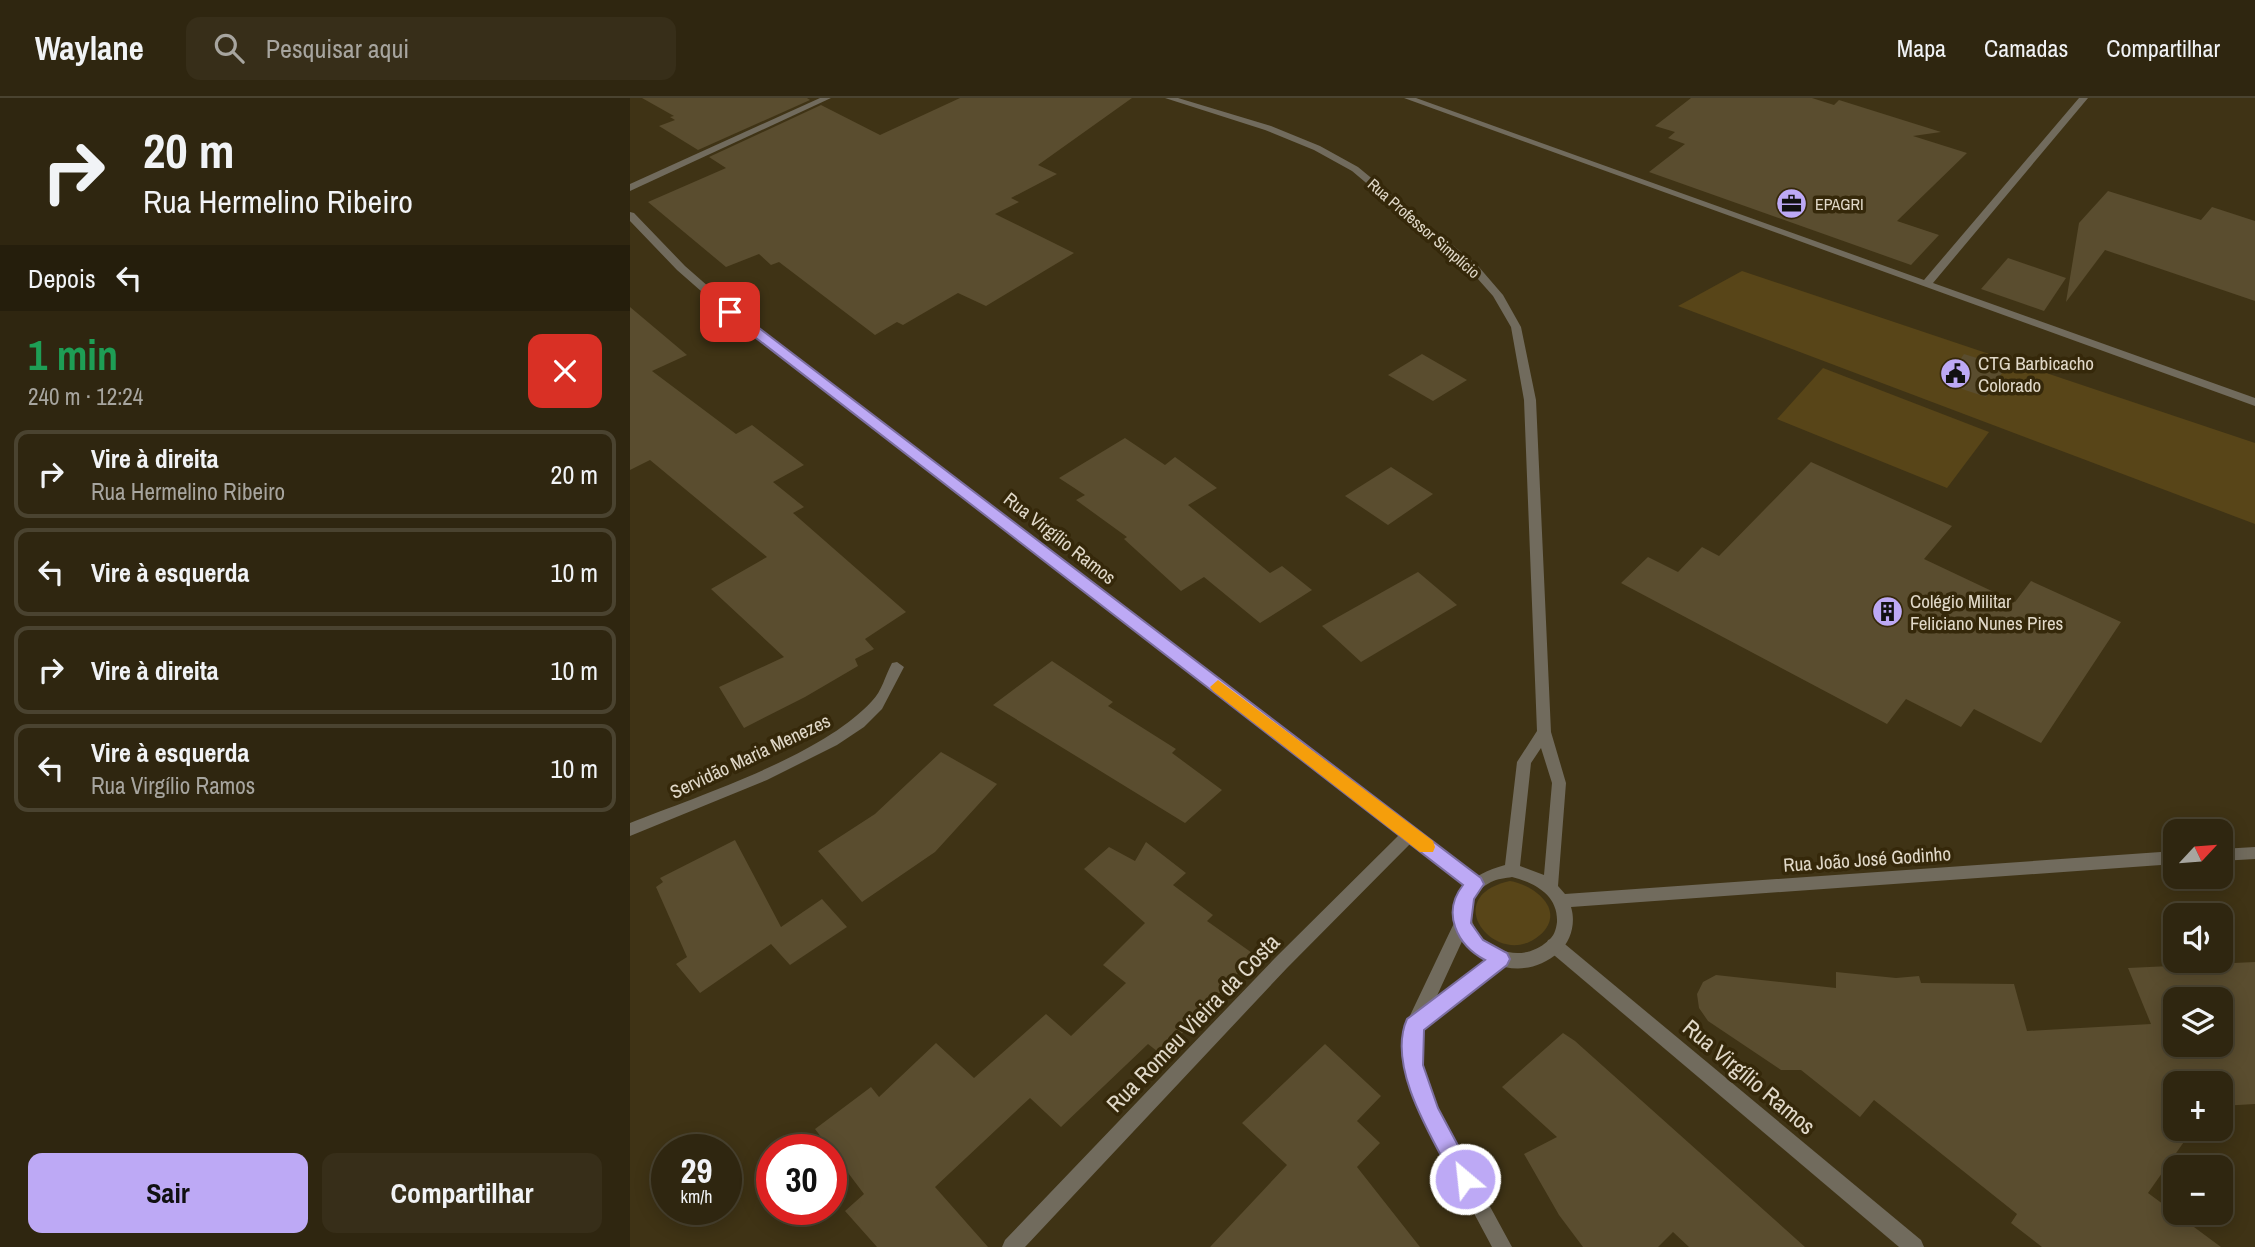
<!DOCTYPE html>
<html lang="pt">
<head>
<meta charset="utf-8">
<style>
	:root { --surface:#2f2610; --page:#372e19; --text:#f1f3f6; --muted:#a7a59f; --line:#4a4330; --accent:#bda9f5 }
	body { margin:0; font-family:"Archivo Narrow",sans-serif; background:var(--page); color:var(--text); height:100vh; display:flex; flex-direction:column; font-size:26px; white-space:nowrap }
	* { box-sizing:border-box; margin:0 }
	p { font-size:23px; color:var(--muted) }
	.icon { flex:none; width:38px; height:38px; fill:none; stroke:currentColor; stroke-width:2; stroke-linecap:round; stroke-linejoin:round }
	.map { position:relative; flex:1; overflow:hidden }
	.drawer { display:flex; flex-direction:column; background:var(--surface); width:630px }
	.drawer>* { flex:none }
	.guide { background:#2f2610; color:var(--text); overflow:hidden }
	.needle { width:46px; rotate:64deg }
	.tools { position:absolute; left:1533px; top:721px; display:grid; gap:14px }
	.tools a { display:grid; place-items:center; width:70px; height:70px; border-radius:14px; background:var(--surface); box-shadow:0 4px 18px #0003,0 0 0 2px var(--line); font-size:35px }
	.speed { position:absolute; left:21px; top:1036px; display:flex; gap:14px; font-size:35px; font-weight:700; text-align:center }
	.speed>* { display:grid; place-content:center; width:91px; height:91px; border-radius:50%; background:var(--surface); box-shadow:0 4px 18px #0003,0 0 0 2px var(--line); line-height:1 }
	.speed small { font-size:18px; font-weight:400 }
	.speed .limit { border:10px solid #d22; background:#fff; color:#111 }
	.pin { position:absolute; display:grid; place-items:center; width:60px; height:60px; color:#fff; margin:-30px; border-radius:14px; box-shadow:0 4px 10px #0006 }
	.me { position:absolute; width:77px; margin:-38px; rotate:332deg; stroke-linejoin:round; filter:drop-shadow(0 0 5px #0008) }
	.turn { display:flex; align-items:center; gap:24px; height:147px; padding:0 28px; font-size:32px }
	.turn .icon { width:91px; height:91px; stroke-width:2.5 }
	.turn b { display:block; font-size:49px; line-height:60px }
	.then { display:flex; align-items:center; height:66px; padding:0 28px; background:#0003; gap:14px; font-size:26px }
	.round { display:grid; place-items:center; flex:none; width:74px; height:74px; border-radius:14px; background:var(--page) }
	.head { display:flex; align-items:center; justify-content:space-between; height:119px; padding:0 28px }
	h1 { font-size:42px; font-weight:700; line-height:52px; color:#1e9e55 }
	.button { display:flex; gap:14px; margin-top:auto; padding:14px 28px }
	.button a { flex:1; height:80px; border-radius:14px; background:var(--accent); color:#111; font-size:28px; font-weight:700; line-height:80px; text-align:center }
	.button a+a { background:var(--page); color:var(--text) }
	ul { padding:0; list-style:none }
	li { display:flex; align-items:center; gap:21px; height:88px; margin:0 14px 10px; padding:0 14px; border:4px solid var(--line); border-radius:14px }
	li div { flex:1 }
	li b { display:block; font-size:26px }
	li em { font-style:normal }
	header { display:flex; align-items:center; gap:42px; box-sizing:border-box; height:98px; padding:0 35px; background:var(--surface); border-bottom:2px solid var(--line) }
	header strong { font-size:33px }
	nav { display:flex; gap:38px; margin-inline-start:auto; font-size:24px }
	.search { width:490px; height:63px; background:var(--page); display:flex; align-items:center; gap:18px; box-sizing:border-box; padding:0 24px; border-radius:14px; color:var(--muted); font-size:26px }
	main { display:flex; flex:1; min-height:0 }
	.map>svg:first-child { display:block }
	.green { fill:#584518 }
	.building { fill:#5a4d2f; fill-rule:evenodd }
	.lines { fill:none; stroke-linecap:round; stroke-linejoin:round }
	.service { fill:#716b5d; fill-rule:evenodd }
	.minor { fill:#716b5d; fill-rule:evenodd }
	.tertiary { fill:#716b5d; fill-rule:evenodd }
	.route { fill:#bda9f5; stroke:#7b6e9f; stroke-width:2 }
	.slow { fill:#f59e0b }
	.labels { text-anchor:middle; stroke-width:7; stroke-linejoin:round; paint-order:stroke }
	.far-poi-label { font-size:16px; fill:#e1d9c9; stroke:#35280a; text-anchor:start }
	.far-street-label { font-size:16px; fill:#e1d9c9; stroke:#35280a }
	.poi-label { font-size:19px; fill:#e1d9c9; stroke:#35280a; text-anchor:start }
	.street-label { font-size:19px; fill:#e1d9c9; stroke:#35280a }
	.near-street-label { font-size:23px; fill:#e1d9c9; stroke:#35280a }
</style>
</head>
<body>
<header>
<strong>Waylane</strong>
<div class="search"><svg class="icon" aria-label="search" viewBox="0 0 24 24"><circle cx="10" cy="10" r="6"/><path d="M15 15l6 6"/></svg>Pesquisar aqui</div>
<nav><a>Mapa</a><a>Camadas</a><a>Compartilhar</a></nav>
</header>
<main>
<section class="drawer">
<div class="guide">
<div class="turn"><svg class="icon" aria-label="right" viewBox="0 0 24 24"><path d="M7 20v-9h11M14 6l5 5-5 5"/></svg><div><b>20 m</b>Rua Hermelino Ribeiro</div></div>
<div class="then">Depois<svg class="icon" aria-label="left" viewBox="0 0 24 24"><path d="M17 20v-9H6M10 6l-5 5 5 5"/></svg></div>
</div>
<div class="head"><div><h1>1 min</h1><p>240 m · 12:24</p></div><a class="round" style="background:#d93025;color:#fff"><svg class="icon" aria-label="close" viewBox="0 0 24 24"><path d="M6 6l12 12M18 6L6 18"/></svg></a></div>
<ul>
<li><svg class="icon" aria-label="right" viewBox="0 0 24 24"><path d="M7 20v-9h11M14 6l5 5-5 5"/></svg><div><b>Vire à direita</b><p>Rua Hermelino Ribeiro</p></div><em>20 m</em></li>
<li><svg class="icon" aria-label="left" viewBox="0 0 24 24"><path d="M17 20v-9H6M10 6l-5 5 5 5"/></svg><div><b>Vire à esquerda</b></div><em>10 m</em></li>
<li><svg class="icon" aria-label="right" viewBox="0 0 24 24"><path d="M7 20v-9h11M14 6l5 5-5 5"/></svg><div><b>Vire à direita</b></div><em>10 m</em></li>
<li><svg class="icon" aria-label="left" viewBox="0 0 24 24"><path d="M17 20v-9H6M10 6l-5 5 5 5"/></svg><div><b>Vire à esquerda</b><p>Rua Virgílio Ramos</p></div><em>10 m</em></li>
</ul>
<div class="button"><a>Sair</a><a>Compartilhar</a></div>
</section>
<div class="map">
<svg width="1625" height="1149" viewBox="0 0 1625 1149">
	<rect width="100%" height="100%" fill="#3f3315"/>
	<g class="green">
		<path d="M 1112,173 L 1625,345 L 1625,426 L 1048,208 Z"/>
		<path d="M 1193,270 L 1359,334 L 1317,390 L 1147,321 Z"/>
		<path d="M 880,783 C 905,787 937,813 910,837 C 868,874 806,799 880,783 Z"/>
	</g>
	<g class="building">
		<path d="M 12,0 L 177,0 L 180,2 L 68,52 L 29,28 L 45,22 L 40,19 L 44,18 Z"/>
		<path d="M 330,0 L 502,0 L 408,67 L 427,76 L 381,100 L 389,104 L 365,116 L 444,155 L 356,208 L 328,195 L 273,227 L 267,224 L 245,237 L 149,164 L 141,167 L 129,156 L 96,169 L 18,104 L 96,70 L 79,59 L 191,7 L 250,37 Z"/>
		<path d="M 1061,0 L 1182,0 L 1204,7 L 1209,2 L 1311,34 L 1283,38 L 1337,55 L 1267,123 L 1309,137 L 1281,167 L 1019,74 L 1055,46 L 1038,40 L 1045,34 L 1025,28 Z"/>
		<path d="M 1478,93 L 1571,122 L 1582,109 L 1625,123 L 1625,203 L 1475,152 L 1436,204 L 1449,125 Z"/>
		<path d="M 1378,160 L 1436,180 L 1414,213 L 1351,191 Z"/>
		<path d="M 0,209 L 57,257 L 22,273 L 106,336 L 122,327 L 174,367 L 143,384 L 174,409 L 163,415 L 276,514 L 235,541 L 244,551 L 225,561 L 228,568 L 175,599 L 114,630 L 89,589 L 154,559 L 81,491 L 137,459 L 20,362 L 0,372 Z"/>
		<path d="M 792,256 L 837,282 L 803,303 L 758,277 Z"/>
		<path d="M 1334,256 L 1376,269 L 1356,299 L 1314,285 Z"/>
		<path d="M 495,340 L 535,367 L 545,359 L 587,390 L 558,407 L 640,475 L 652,468 L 682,492 L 630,525 L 574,479 L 551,493 L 494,441 L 497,439 L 446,402 L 455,397 L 429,380 Z"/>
		<path d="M 1181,364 L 1322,428 L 1294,461 L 1385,504 L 1401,483 L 1491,524 L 1411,645 L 1344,611 L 1331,629 L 1276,601 L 1257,626 L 991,485 L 1018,459 L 1048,474 L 1072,449 L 1089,458 Z"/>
		<path d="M 761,369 L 803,396 L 758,427 L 715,398 Z"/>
		<path d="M 788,474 L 827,507 L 731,564 L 692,528 Z"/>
		<path d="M 422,563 L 483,604 L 478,608 L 546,651 L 542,655 L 592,692 L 555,725 L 363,607 Z"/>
		<path d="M 311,654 L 367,686 L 305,754 L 232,804 L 188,753 L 245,716 Z"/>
		<path d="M 105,742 L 151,829 L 192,801 L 217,829 L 160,867 L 141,846 L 70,895 L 46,866 L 57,859 L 26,789 L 33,784 L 30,780 Z"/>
		<path d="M 516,744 L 556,775 L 543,787 L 583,817 L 577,823 L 625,857 L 532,957 L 518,946 L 431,1029 L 400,1000 L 305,1089 L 358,1149 L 247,1149 L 215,1113 L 234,1096 L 185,1031 L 241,989 L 249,999 L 306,945 L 344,980 L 416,916 L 441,938 L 496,885 L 473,867 L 515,825 L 454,771 L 479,749 L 505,763 Z"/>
		<path d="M 1625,864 L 1625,1006 L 1591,1008 L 1591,985 L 1545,985 L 1545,1031 L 1563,1031 L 1518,1095 L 1591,1149 L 1412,1149 L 1381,1125 L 1387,1116 L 1244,1002 L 1230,1019 L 1171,972 L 1151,972 L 1078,923 L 1069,910 L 1067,896 L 1073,884 L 1086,877 L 1206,890 L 1206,874 L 1266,880 L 1289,878 L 1291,885 L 1384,886 L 1397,933 L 1521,926 L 1498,870 ZM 1545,901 L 1591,901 L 1591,947 L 1545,947 Z"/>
		<path d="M 933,935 L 945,943 L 1175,1149 L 1059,1149 L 1043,1134 L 1028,1149 L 953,1149 L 929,1117 L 894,1056 L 927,1039 L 872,989 Z"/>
		<path d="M 695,946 L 751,998 L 727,1023 L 750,1045 L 727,1069 L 790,1149 L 580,1149 L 657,1067 L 612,1025 Z"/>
	</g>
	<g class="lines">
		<path class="service" d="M 774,0 L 786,0 L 1294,182 L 1449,0 L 1458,0 L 1303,185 L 1625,300 L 1625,308 Z"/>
		<g class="minor">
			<path d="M 190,0 L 201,0 L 0,93 L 0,86 Z"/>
			<path d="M 0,114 L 4,115 L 55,168 L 104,211 L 851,781 L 853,786 L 851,791 L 845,793 L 839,791 L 781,745 L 657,870 L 395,1149 L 372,1149 L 375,1142 L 645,860 L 769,737 L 96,215 L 47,172 L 0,123 Z"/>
			<path d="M 267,564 L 274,569 L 252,611 L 234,629 L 207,647 L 137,682 L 0,738 L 0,725 C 70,697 192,658 242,603 C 252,593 255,578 262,565 Z"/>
			<path d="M 832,819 L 838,821 L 840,826 L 805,902 L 865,856 L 871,854 L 877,856 L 879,861 L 877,866 L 793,931 L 792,967 L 807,1011 L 882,1149 L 862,1149 L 793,1020 L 774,967 L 775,928 L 826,821 Z"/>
			<path d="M 924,840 L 930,842 L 1291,1142 L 1294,1149 L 1269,1149 L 918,852 L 916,847 L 918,842 Z"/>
		</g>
		<g class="tertiary">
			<path d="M 535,0 L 548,0 L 641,28 L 690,48 L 728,69 L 848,168 L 873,197 L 891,229 L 906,302 L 921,634 L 936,685 L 928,788 L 935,796 L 1545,753 L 1545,766 L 941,809 C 946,825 941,843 929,854 C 862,913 765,796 875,767 L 887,664 L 907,633 L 894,302 L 881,229 L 863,198 L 840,172 L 722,73 L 684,52 L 635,32 ZM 911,650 L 922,685 L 914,777 L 890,768 L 901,665 ZM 882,779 C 905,785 928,797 927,824 C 926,832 924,838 918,843 C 872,883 807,813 861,784 C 867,781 876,780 882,779 Z"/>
			<path d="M 1625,749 L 1625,761 L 1591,763 L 1591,751 Z"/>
		</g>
	</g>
	<path class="route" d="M 95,211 L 104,211 L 851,780 L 854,786 L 844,801 L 841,825 L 853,842 L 877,855 L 880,861 L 877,867 L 794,932 L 793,967 L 808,1010 L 846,1081 L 843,1089 L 835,1092 L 828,1089 C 806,1046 755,970 777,921 L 855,862 C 827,847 811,815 833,787 L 95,216 Z"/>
	<path class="slow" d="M 588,582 L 803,743 L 805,749 L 803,754 L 790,754 L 583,593 L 580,589 Z"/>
	<defs>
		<symbol id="office-disc" viewBox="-11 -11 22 22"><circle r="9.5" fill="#bda9f5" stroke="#35280a"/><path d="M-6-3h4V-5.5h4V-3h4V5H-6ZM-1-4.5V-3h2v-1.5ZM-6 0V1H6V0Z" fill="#111"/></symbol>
		<symbol id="civic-disc" viewBox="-11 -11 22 22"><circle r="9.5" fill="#bda9f5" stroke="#35280a"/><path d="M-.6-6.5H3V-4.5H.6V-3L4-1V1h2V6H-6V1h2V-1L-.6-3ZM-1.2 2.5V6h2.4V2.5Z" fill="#111"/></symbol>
		<symbol id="building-disc" viewBox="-11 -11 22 22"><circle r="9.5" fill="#bda9f5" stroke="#35280a"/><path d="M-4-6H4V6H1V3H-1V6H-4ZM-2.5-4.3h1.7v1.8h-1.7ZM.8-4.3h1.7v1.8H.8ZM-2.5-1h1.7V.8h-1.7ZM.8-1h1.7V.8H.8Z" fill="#111"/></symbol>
	</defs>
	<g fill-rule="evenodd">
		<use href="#office-disc" x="1144" y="88" width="35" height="35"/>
		<use href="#civic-disc" x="1308" y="258" width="35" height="35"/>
		<use href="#building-disc" x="1240" y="496" width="35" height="35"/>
	</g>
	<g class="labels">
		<g class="far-poi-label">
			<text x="1185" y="112">EPAGRI</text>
		</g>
		<g class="far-street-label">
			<text transform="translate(794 130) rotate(41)" y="6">Rua Professor Simplício</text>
		</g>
		<g class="poi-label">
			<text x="1348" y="272">CTG Barbicacho<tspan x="1348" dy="22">Colorado</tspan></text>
			<text x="1280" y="510">Colégio Militar<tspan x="1280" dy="22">Feliciano Nunes Pires</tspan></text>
		</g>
		<g class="street-label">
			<text transform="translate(430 440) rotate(38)" y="7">Rua Virgílio Ramos</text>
			<text transform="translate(120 658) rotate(-25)" y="7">Servidão Maria Menezes</text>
			<text transform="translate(1237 761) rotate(-4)" y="7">Rua João José Godinho</text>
		</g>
		<g class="near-street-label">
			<text transform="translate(563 925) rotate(-46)" y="8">Rua Romeu Vieira da Costa</text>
			<text transform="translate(1119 979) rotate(40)" y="8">Rua Virgílio Ramos</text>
		</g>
	</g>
</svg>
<div class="tools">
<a><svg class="needle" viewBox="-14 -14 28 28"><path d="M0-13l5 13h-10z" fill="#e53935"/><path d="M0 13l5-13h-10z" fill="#a7a59f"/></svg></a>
<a><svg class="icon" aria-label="sound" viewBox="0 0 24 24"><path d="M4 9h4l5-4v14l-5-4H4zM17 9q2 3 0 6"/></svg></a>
<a><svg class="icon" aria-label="layers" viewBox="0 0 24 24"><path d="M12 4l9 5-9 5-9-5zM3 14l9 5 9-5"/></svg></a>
<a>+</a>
<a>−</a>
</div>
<div class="speed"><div>29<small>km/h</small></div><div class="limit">30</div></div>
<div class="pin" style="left:100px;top:214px;background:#d93025"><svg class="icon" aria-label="arrive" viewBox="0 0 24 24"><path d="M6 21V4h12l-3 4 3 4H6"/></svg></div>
<svg class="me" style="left:835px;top:1081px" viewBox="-20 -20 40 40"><circle r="17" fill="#bda9f5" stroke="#fff" stroke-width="3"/><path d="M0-11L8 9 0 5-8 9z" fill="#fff"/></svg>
</div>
</main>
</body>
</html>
